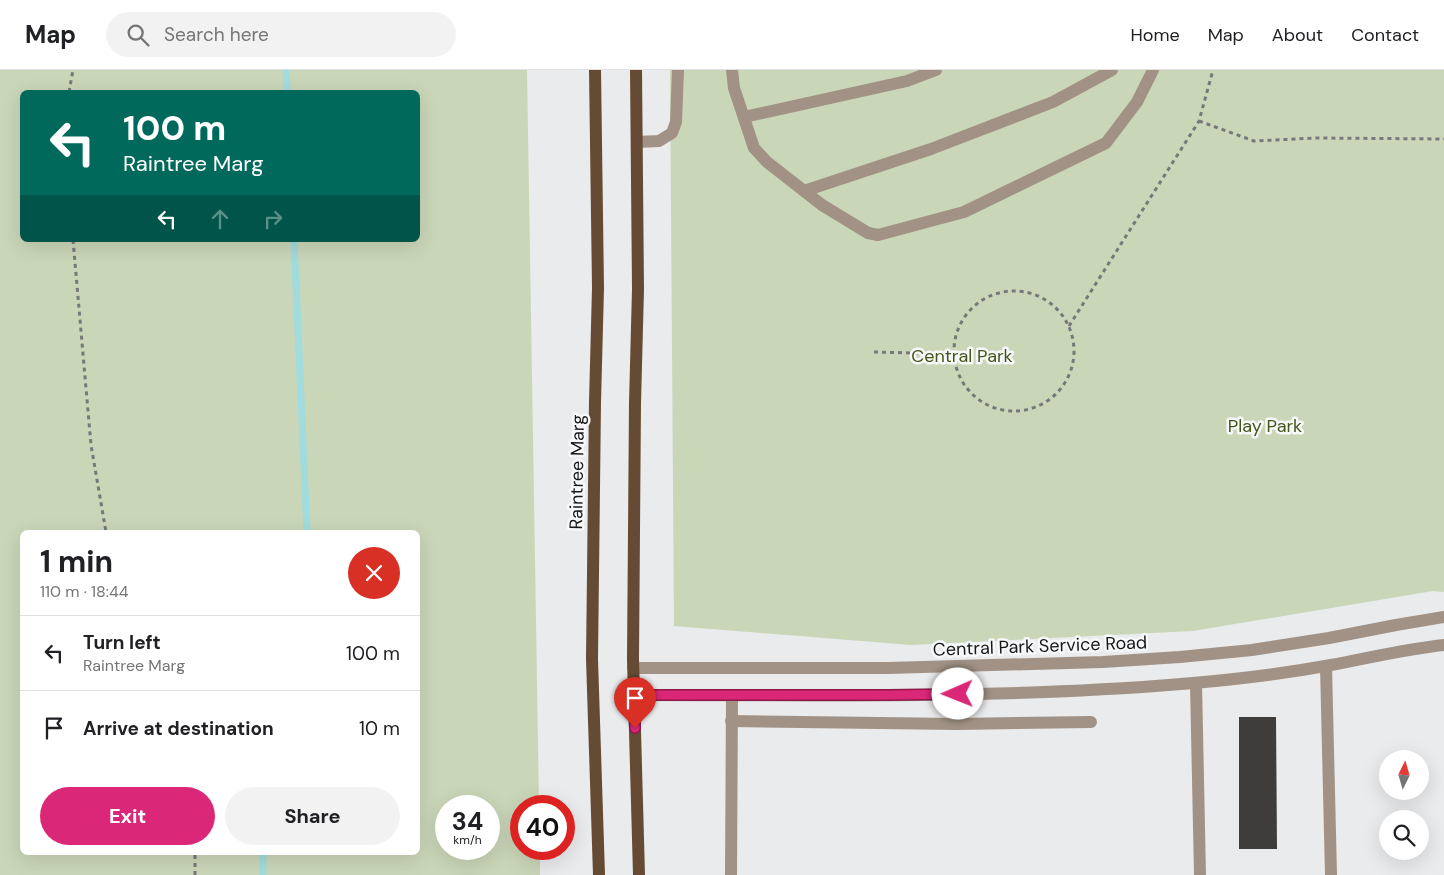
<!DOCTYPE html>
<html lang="en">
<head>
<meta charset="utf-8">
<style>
	:root { --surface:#fff; --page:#f2f2f2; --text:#202124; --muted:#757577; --line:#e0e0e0; --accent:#db2777 }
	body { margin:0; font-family:"DM Sans",sans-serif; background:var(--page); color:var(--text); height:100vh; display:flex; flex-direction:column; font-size:19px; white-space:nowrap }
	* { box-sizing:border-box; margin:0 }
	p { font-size:16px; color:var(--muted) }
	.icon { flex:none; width:28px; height:28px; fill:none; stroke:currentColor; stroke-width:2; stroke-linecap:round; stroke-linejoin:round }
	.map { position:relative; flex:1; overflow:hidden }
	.drawer { position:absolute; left:20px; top:460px; width:400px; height:325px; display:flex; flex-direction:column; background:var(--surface); border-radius:8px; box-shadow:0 5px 20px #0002 }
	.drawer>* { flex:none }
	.guide { position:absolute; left:20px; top:20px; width:400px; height:152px; border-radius:8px; box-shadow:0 5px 20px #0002; background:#00695c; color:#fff; overflow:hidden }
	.needle { width:32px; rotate:5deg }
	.tools { position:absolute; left:1379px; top:680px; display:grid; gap:10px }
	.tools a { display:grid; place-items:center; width:50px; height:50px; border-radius:50%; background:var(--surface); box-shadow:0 5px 20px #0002; font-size:25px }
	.speed { position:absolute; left:435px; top:725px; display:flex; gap:10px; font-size:25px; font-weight:700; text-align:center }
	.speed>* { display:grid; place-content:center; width:65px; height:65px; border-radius:50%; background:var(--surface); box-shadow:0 5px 20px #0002; line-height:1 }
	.speed small { font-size:12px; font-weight:400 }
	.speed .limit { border:8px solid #d22; background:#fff; color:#111 }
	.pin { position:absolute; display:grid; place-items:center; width:42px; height:42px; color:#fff; margin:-51px -21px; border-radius:50% 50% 50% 0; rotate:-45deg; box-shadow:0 0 5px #0007 }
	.pin .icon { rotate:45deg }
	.me { position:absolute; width:55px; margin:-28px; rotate:269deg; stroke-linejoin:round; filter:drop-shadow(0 0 4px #0008) }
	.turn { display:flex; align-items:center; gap:18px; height:105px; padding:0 20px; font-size:22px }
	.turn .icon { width:65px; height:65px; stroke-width:2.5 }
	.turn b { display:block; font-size:35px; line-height:42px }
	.lanes { display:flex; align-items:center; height:48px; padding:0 20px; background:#0003; justify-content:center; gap:25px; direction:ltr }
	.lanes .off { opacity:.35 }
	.round { display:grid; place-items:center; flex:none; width:52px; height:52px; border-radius:26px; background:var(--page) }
	.overview { display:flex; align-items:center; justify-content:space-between; height:85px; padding:0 20px }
	h1 { font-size:30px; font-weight:700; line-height:38px }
	.cta { display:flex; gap:10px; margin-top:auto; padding:10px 20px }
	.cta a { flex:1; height:58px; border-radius:30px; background:var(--accent); color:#fff; font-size:20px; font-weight:700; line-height:58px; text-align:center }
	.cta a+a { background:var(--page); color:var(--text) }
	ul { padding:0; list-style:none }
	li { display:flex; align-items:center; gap:15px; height:75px; padding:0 20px; border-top:1px solid var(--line) }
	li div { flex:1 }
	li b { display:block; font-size:19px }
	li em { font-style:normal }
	header { display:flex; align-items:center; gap:30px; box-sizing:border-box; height:70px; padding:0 25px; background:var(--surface); border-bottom:1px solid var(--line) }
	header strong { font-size:24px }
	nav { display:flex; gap:28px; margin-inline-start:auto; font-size:18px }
	.search { width:350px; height:45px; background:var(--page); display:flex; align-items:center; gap:12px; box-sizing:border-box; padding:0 18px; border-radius:28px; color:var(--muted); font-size:19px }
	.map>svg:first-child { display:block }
	.green { fill:#cad6b8; fill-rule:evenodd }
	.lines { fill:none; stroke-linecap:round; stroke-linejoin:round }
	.stream { stroke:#a1dcde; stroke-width:7 }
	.building { fill:#3e3d3c }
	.path { stroke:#777879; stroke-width:3; stroke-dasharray:4 4; stroke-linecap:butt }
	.minor { stroke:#a29285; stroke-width:12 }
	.major { stroke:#654b33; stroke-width:12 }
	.route-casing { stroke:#8e194d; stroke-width:12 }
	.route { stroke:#db2777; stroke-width:9 }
	.labels { text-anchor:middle; stroke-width:5; stroke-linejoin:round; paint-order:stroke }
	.park-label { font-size:18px; fill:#425619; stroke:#f7f8f9 }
	.street-label { font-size:18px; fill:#161717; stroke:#f7f8f9 }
</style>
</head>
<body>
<header>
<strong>Map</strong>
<div class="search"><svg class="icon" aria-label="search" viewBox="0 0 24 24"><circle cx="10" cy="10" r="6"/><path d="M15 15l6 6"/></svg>Search here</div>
<nav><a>Home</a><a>Map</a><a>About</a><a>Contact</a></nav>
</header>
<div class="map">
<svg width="1444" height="805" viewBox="0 0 1444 805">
	<rect width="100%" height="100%" fill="#eaebec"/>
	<g class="green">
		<path d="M 0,0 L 527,0 L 539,736 L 521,736 L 521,779 L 540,779 L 540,805 L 0,805 ZM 22,22 L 418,22 L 418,170 L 22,170 ZM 22,462 L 418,462 L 418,782 L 22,782 ZM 446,736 L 489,736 L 489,779 L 446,779 Z"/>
		<path d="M 670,0 L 1444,0 L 1444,522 L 1433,521 L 1193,561 L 911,575 L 674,556 Z"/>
	</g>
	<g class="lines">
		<g class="stream">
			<path d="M 286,0 L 287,22"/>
			<path d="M 294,170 L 307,462"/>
			<path d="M 263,805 L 263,782"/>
		</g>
	</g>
	<path class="building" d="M 1239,647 L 1276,647 L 1277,779 L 1239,779 Z"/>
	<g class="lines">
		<g class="path">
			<path d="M 69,22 L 73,0"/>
			<path d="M 1199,51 L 1254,71 L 1316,68 L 1444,69"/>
			<path d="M 73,170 L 91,375 L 106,462"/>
			<circle cx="1014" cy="281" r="60"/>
			<path d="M 1069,256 L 1199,51 L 1213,0"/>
			<path d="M 874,282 L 953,284"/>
			<path d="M 195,805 L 195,782"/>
		</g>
		<g class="minor">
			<path d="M 732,0 L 734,18 L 754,78 L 767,92 L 822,135 L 868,163 L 878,165 L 964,142 L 1106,73 L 1137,32 L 1153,0"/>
			<path d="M 744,47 L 907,11 L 936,0"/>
			<path d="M 637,72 L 659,71 L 672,63 L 676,52 L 678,0"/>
			<path d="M 804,121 L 931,79 L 1053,32 L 1112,0"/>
			<path d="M 1326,596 L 1331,805"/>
			<path d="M 633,598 L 888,598 L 1103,592 L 1180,587 L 1252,580 L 1329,568 L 1396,555 L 1444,547"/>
			<path d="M 1196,613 L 1200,805"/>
			<path d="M 634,625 C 816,625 999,629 1181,614 C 1232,610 1282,604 1331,595 C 1369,588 1406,579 1444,575"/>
			<path d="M 731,651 L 957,654 L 1091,652"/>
			<path d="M 957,654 L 958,624"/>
			<path d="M 731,805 L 732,625"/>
		</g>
		<g class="major">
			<path d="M 595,0 L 598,218 L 595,332 L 592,589 L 599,805"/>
			<path d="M 636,0 L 638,219 L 635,333 L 633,589 L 639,805"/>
		</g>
	</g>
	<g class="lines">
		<defs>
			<path id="route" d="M 635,658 L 634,625 L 888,625 L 958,624"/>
		</defs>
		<use href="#route" class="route-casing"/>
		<use href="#route" class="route"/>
	</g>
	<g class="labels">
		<g class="park-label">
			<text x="962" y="292">Central Park</text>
			<text x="1265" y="362">Play Park</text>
		</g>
		<g class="street-label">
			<text transform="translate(577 402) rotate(-89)" y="6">Raintree Marg</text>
			<text transform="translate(1040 576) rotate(-2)" y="6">Central Park Service Road</text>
		</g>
	</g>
</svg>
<div class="tools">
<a><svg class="needle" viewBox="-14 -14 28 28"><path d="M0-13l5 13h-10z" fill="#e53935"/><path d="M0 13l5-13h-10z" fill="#757577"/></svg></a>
<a><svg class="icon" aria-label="search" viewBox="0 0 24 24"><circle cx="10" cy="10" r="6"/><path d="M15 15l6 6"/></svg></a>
</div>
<div class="speed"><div>34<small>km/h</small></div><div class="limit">40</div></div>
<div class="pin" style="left:635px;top:658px;background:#d93025"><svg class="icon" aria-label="arrive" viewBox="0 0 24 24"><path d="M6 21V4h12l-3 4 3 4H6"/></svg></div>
<svg class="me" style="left:958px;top:624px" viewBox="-20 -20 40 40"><circle r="19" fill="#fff"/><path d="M0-13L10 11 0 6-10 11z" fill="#db2777"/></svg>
<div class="guide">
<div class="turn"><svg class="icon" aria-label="left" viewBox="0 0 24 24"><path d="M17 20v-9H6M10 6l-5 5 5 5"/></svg><div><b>100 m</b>Raintree Marg</div></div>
<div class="lanes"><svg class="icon" aria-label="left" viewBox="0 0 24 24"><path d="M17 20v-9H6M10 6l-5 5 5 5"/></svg><svg class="icon off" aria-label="ahead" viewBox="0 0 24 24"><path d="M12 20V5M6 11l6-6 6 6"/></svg><svg class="icon off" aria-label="right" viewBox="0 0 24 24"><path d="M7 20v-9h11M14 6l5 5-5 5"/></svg></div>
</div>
<section class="drawer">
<div class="overview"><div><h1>1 min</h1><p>110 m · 18:44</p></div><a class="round" style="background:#d93025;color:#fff"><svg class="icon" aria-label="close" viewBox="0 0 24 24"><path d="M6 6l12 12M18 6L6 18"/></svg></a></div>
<ul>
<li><svg class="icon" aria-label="left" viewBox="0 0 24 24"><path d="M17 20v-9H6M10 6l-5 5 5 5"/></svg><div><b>Turn left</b><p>Raintree Marg</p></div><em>100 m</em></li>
<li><svg class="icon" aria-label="arrive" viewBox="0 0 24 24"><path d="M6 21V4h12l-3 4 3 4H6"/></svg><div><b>Arrive at destination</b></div><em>10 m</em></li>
</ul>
<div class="cta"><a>Exit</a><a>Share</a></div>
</section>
</div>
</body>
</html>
